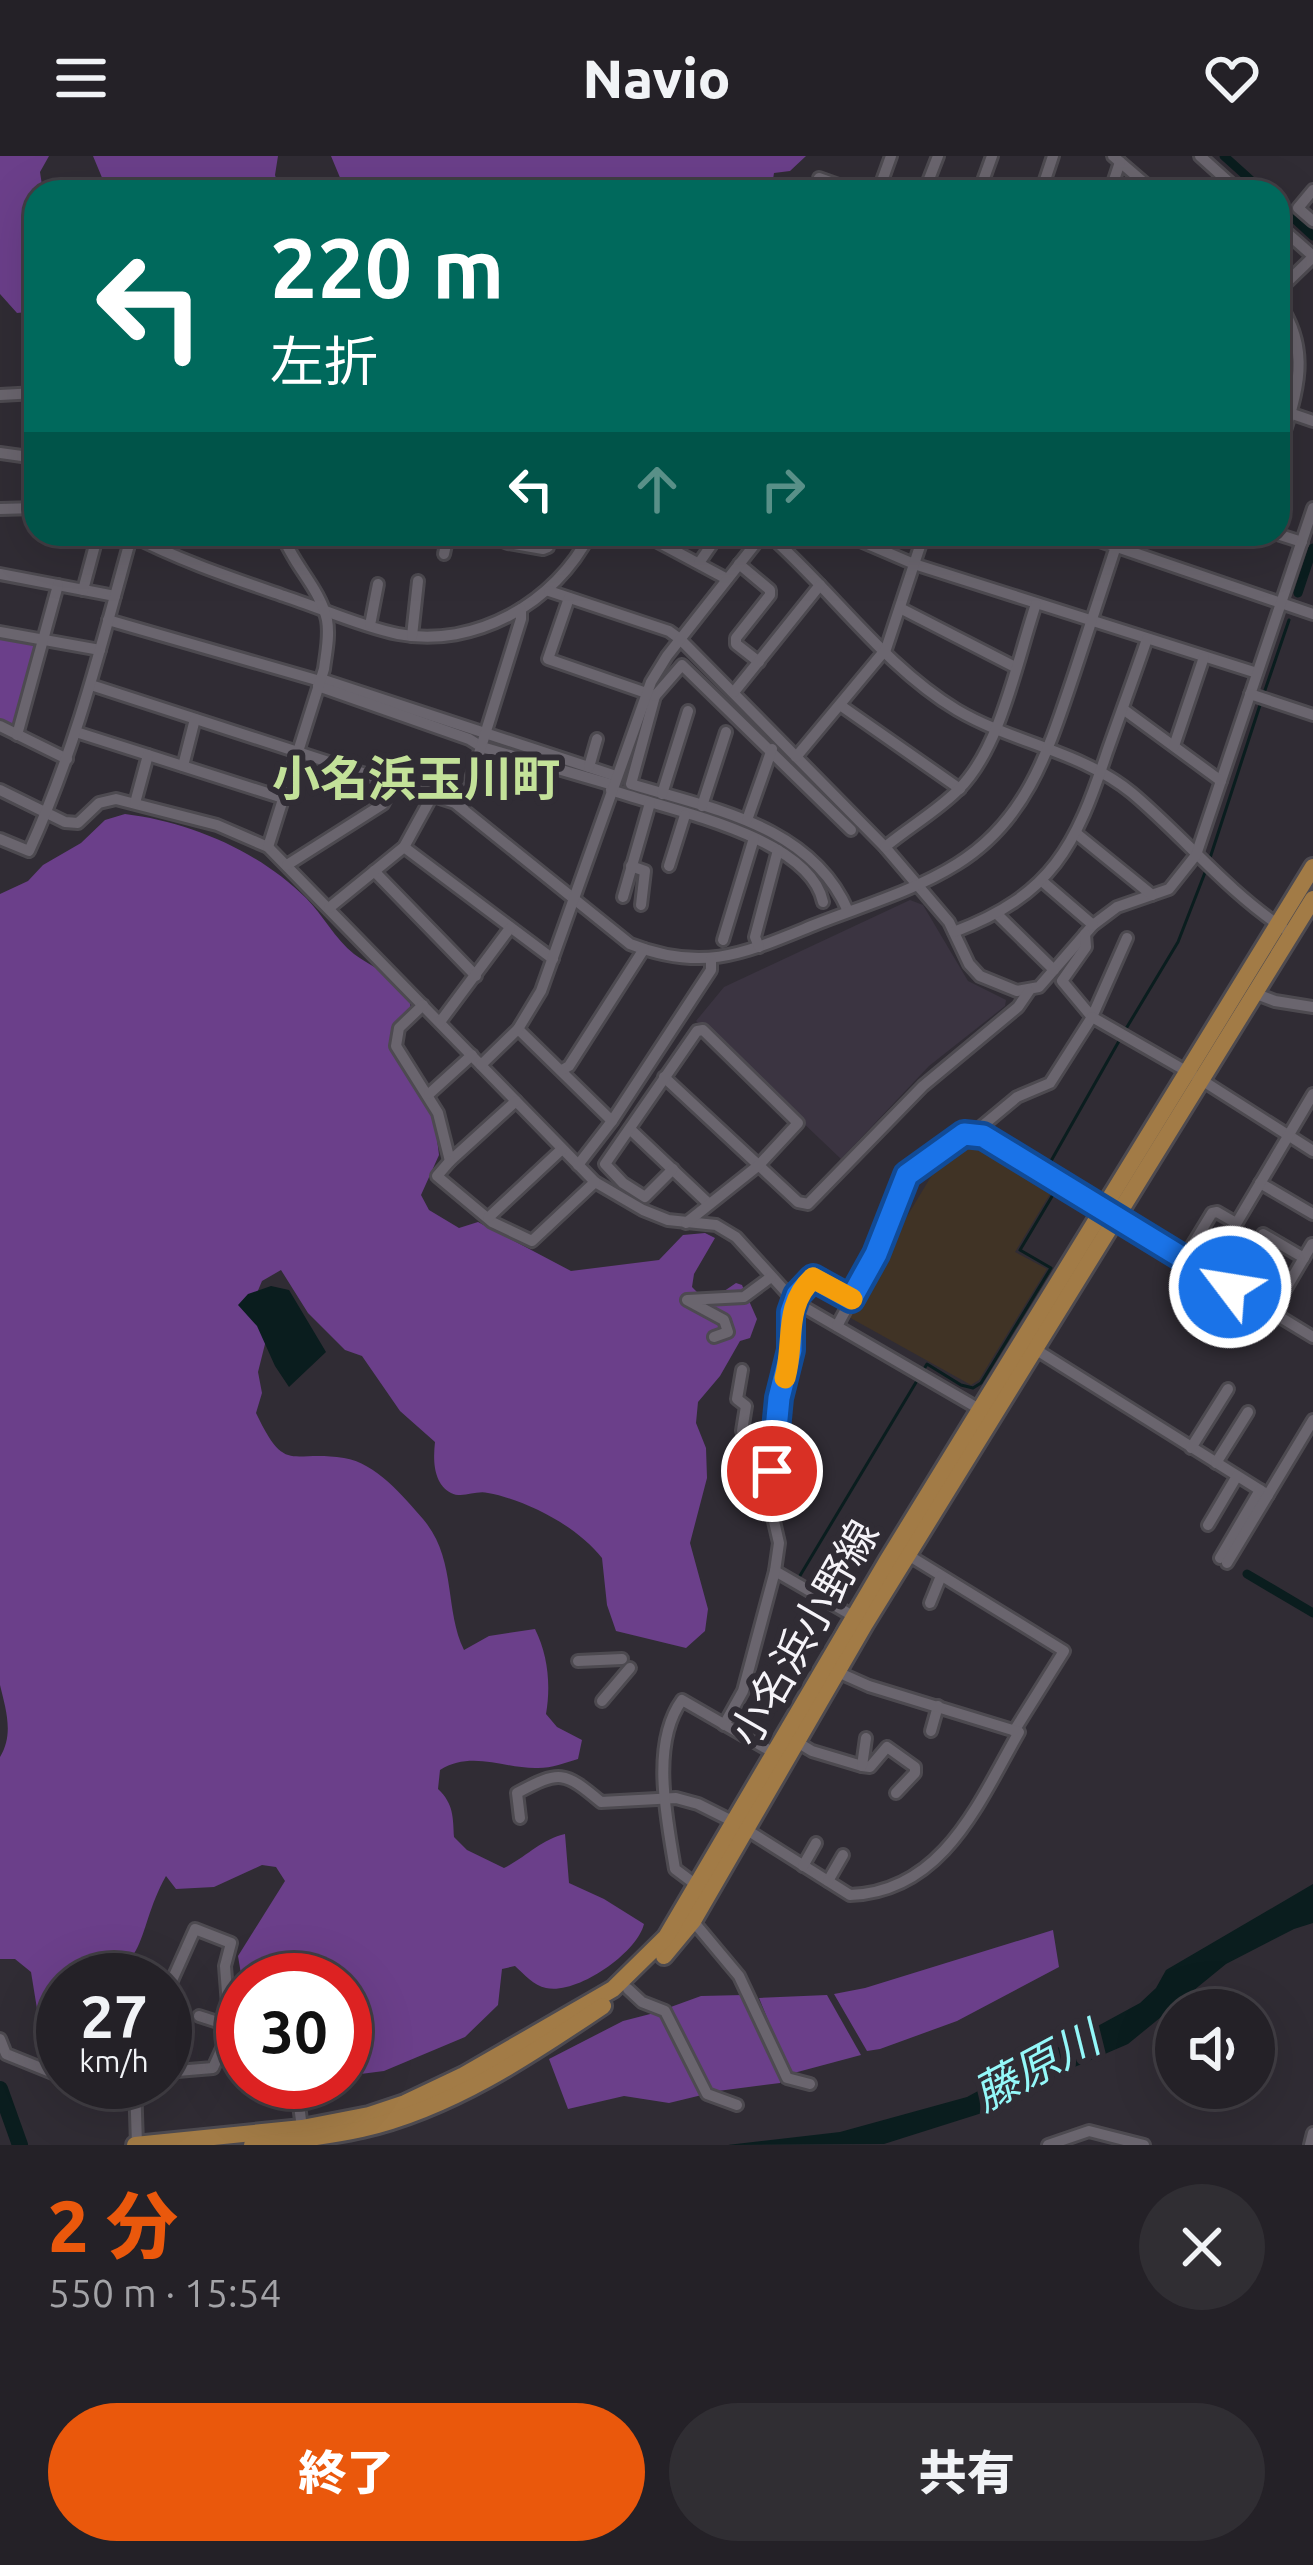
<!DOCTYPE html>
<html lang="ja">
<head>
<meta charset="utf-8">
<style>
	:root { --surface:#242127; --page:#302e33; --text:#f1f3f6; --muted:#a3a3a7; --line:#413e44; --accent:#ea580c }
	body { margin:0; font-family:Ubuntu,"Noto Sans JP",sans-serif; background:var(--page); color:var(--text); height:100vh; display:flex; flex-direction:column; font-size:45px; white-space:nowrap }
	* { box-sizing:border-box; margin:0 }
	p { font-size:39px; color:var(--muted) }
	.icon { flex:none; width:66px; height:66px; fill:none; stroke:currentColor; stroke-width:2; stroke-linecap:round; stroke-linejoin:round }
	.map { position:relative; height:1989px; overflow:hidden }
	.panel { display:flex; flex-direction:column; background:var(--surface); flex:1 }
	.panel>* { flex:none }
	.hud { position:absolute; left:24px; top:24px; width:1266px; height:366px; border-radius:36px; box-shadow:0 12px 48px #0002,0 0 0 3px var(--line); background:#00695c; color:#fff; overflow:hidden }
	.fabs { position:absolute; left:1155px; top:1833px; display:grid; gap:24px }
	.fabs a { display:grid; place-items:center; width:120px; height:120px; border-radius:50%; background:var(--surface); box-shadow:0 12px 48px #0002,0 0 0 3px var(--line); font-size:60px }
	.speed { position:absolute; left:36px; top:1797px; display:flex; gap:24px; font-size:60px; font-weight:700; text-align:center }
	.speed>* { display:grid; place-content:center; width:156px; height:156px; border-radius:50%; background:var(--surface); box-shadow:0 12px 48px #0002,0 0 0 3px var(--line); line-height:1 }
	.speed small { font-size:30px; font-weight:400 }
	.speed .limit { border:18px solid #d22; background:#fff; color:#111 }
	.pin { position:absolute; display:grid; place-items:center; width:102px; height:102px; color:#fff; margin:-51px; border:6px solid #fff; border-radius:50%; box-shadow:0 3px 12px #0007 }
	.me { position:absolute; width:132px; margin:-66px; rotate:301deg; stroke-linejoin:round; filter:drop-shadow(0 0 9px #0008) }
	.turn { display:flex; align-items:center; gap:42px; height:252px; padding:0 48px; font-size:54px }
	.turn .icon { width:156px; height:156px; stroke-width:2.5 }
	.turn b { display:block; font-size:84px; line-height:102px }
	.lanes { display:flex; align-items:center; height:114px; padding:0 48px; background:#0003; justify-content:center; gap:60px; direction:ltr }
	.lanes .off { opacity:.35 }
	.round { display:grid; place-items:center; flex:none; width:126px; height:126px; border-radius:63px; background:var(--page) }
	.summary { display:flex; align-items:center; justify-content:space-between; height:204px; padding:0 48px }
	h1 { font-size:72px; font-weight:800; line-height:90px; color:var(--accent) }
	.action { display:flex; gap:24px; margin-top:auto; padding:24px 48px }
	.action a { flex:1; height:138px; border-radius:72px; background:var(--accent); color:#fff; font-size:48px; font-weight:800; line-height:138px; text-align:center }
	.action a+a { background:var(--page); color:var(--text) }
	header { display:flex; justify-content:space-between; align-items:center; height:156px; padding:0 48px; background:var(--surface); font-size:54px; font-weight:800 }
	.map>svg:first-child { display:block }
	.built { fill:#3b3441 }
	.medical { fill:#403325 }
	.green { fill:#6b3f8a }
	.water { fill:#0a1d1e }
	.lines { fill:none; stroke-linecap:round; stroke-linejoin:round }
	.stream { stroke:#0a1d1e; stroke-width:3 }
	.canal { stroke:#0a1d1e; stroke-width:9 }
	.river { stroke:#0a1d1e; stroke-width:16 }
	.minor-casing { stroke:#4d4a50; stroke-width:16 }
	.primary-casing { stroke:#4d4a50; stroke-width:22 }
	.minor { stroke:#6a656e; stroke-width:10 }
	.primary { stroke:#a27b46; stroke-width:16 }
	.route-casing { stroke:#114b97; stroke-width:30 }
	.route { stroke:#1a73e8; stroke-width:21 }
	.slow { stroke:#f59e0b; stroke-width:21 }
	.labels { text-anchor:middle; stroke-width:12; stroke-linejoin:round; paint-order:stroke }
	.street-label { font-size:42px; fill:#f5f3f8; stroke:#302c34 }
	.water-label { font-size:45px; font-style:italic; fill:#94f8f9; stroke:#302c34 }
	.quarter-label { font-size:48px; font-weight:bold; fill:#c3e199; stroke:#302c34 }
</style>
</head>
<body>
<header><svg class="icon" aria-label="menu" viewBox="0 0 24 24"><path d="M4 6h16M4 12h16M4 18h16"/></svg>Navio<svg class="icon" aria-label="heart" viewBox="0 0 24 24"><path d="M12 20l-8-8c-3-5 5-10 8-4 3-6 11-1 8 4z"/></svg></header>
<div class="map">
<svg width="1313" height="1989" viewBox="0 0 1313 1989">
	<rect width="100%" height="100%" fill="#302c34"/>
	<path class="built" d="M 910,744 L 923,749 L 968,825 L 1006,844 L 1005,850 L 929,910 L 841,1003 L 696,865 L 724,831 Z"/>
	<path class="medical" d="M 971,982 L 1037,1019 L 1053,1033 L 1015,1096 L 1047,1113 L 979,1224 L 971,1229 L 847,1160 L 944,999 Z"/>
	<g class="green">
		<path d="M 0,0 L 49,0 L 40,16 L 43,36 L 36,36 L 36,155 L 17,157 L 0,138 Z"/>
		<path d="M 93,0 L 278,0 L 275,19 L 280,36 L 108,36 Z"/>
		<path d="M 331,0 L 806,0 L 790,15 L 774,17 L 771,36 L 346,36 Z"/>
		<path d="M 0,480 L 38,490 L 16,570 L 13,571 L 0,565 Z"/>
		<path d="M 125,658 C 190,666 259,695 306,742 C 323,759 335,783 354,798 C 374,813 409,825 411,853 L 394,871 L 392,882 L 433,951 L 439,999 L 421,1039 L 429,1054 L 459,1072 L 478,1066 L 571,1115 L 659,1104 L 683,1079 L 705,1077 L 715,1082 L 694,1118 L 692,1131 L 701,1140 L 714,1142 L 736,1127 L 742,1129 L 757,1163 L 750,1182 L 740,1185 L 720,1220 L 698,1246 L 696,1267 L 706,1292 L 707,1322 L 690,1387 L 708,1453 L 705,1475 L 686,1492 L 616,1475 L 607,1449 L 602,1402 C 578,1371 527,1344 488,1337 C 475,1334 463,1343 451,1337 C 433,1327 433,1304 435,1286 L 400,1255 L 362,1200 L 345,1194 L 308,1157 L 281,1114 L 262,1125 L 254,1144 L 267,1180 L 258,1216 L 262,1237 L 256,1257 C 286,1320 290,1293 344,1302 C 376,1307 403,1340 423,1363 C 457,1403 444,1453 464,1494 L 489,1480 L 535,1473 C 548,1499 551,1529 546,1558 L 557,1571 L 582,1584 L 578,1603 C 565,1607 552,1612 538,1612 C 505,1613 472,1594 440,1614 L 438,1633 C 454,1648 453,1662 454,1681 L 467,1694 L 504,1712 C 526,1701 542,1683 565,1678 L 569,1727 L 604,1743 L 644,1768 C 637,1797 577,1839 546,1832 C 534,1830 524,1818 515,1810 L 502,1813 L 498,1849 L 465,1881 L 384,1915 L 345,1920 L 345,1824 L 243,1824 L 243,1830 L 238,1800 L 285,1725 L 276,1711 L 262,1709 L 214,1731 L 176,1733 L 166,1720 C 132,1780 154,1824 63,1824 L 63,1865 L 49,1877 L 36,1879 L 34,1874 L 38,1859 L 31,1816 L 15,1803 L 0,1803 L 0,1601 C 14,1578 6,1554 0,1529 L 0,738 L 28,725 L 43,709 L 81,687 L 105,664 Z"/>
		<path d="M 1053,1774 L 1059,1811 L 957,1865 L 880,1893 L 867,1895 L 834,1838 L 865,1832 Z"/>
		<path d="M 743,1839 L 785,1920 L 780,1927 L 710,1936 L 668,1852 L 701,1840 Z"/>
		<path d="M 827,1839 L 861,1899 L 790,1918 L 759,1842 Z"/>
		<path d="M 658,1856 L 702,1939 L 669,1947 L 624,1940 L 568,1953 L 549,1903 L 623,1865 Z"/>
	</g>
	<g class="water">
		<path d="M 271,1130 L 289,1134 L 326,1196 L 289,1231 L 275,1210 L 257,1170 L 238,1149 L 248,1138 Z"/>
		<path d="M 1313,1728 L 1313,1767 L 1294,1773 L 1226,1808 L 1128,1888 L 1063,1916 L 1001,1951 L 884,1988 L 727,1989 L 840,1976 L 967,1941 L 1140,1847 L 1156,1832 L 1166,1814 Z"/>
	</g>
	<g class="lines">
		<g class="stream">
			<path d="M 1263,540 L 1289,464"/>
			<path d="M 1209,705 L 1260,549"/>
			<path d="M 1124,876 L 1178,786 L 1206,714"/>
			<path d="M 1047,1012 L 1119,885"/>
			<path d="M 798,1423 L 927,1208 L 961,1229 L 973,1232 L 981,1227 L 1051,1112 L 1020,1094 L 1057,1032 L 1042,1020"/>
		</g>
		<g class="canal">
			<path d="M 1224,0 L 1264,36"/>
			<path d="M 1278,48 L 1313,80"/>
			<path d="M 1298,437 L 1313,392"/>
			<path d="M 1247,1418 L 1313,1457"/>
		</g>
		<path class="river" d="M 0,1933 L 20,1989"/>
		<defs>
			<g id="minor">
				<path d="M 1113,0 L 1155,36"/>
				<path d="M 1200,0 L 1240,36"/>
				<path d="M 819,22 L 858,36"/>
				<path d="M 1313,34 L 1298,52 L 1313,65"/>
				<path d="M 878,36 L 891,0"/>
				<path d="M 924,36 L 938,0"/>
				<path d="M 979,36 L 992,0"/>
				<path d="M 1041,36 L 1053,0"/>
				<path d="M 1110,36 L 1120,6"/>
				<path d="M 1278,69 L 1313,100"/>
				<path d="M 1278,135 L 1313,101"/>
				<path d="M 1278,146 C 1313,195 1297,238 1278,296"/>
				<path d="M 0,239 L 36,237"/>
				<path d="M 1278,253 L 1313,265"/>
				<path d="M 0,297 L 36,302"/>
				<path d="M 0,353 L 36,352"/>
				<path d="M 129,378 C 178,404 232,422 284,440 C 321,452 359,470 398,478 C 475,493 556,446 590,378"/>
				<path d="M 484,378 L 508,387 L 543,393 L 548,391 L 550,380"/>
				<path d="M 531,378 L 545,383 L 551,378"/>
				<path d="M 643,378 L 727,423"/>
				<path d="M 768,378 C 832,434 884,510 957,554 C 1013,587 1081,595 1132,637 C 1183,680 1226,734 1283,772"/>
				<path d="M 844,378 L 914,408 L 1257,517"/>
				<path d="M 1079,378 L 1313,458"/>
				<path d="M 1277,378 L 1302,386"/>
				<path d="M 444,398 L 448,379"/>
				<path d="M 699,407 L 719,378"/>
				<path d="M 739,408 L 770,434 L 770,439 L 736,482 L 736,488 L 759,506"/>
				<path d="M 0,418 L 115,440"/>
				<path d="M 83,434 L 98,378"/>
				<path d="M 549,435 L 669,475 L 680,483 L 885,691 L 949,766 L 969,808 L 980,820 L 1017,835 L 1039,831 L 1093,769 L 1117,751 L 1169,733 L 1196,699 L 1313,352"/>
				<path d="M 569,442 L 548,503 L 655,540 L 631,628 C 712,653 811,669 848,755"/>
				<path d="M 900,452 L 1015,511"/>
				<path d="M 108,464 L 320,525"/>
				<path d="M 370,469 L 378,428"/>
				<path d="M 0,476 L 100,494"/>
				<path d="M 412,480 L 418,425"/>
				<path d="M 321,523 L 616,620"/>
				<path d="M 91,529 L 455,647 L 630,788 C 704,817 745,797 814,769 C 862,750 914,735 957,708 C 1028,664 1049,592 1074,518 C 1089,471 1105,425 1120,378"/>
				<path d="M 318,530 L 469,583 L 482,591 L 613,629"/>
				<path d="M 734,536 L 820,429"/>
				<path d="M 1250,538 L 1313,559"/>
				<path d="M 655,540 L 682,509 L 851,674"/>
				<path d="M 840,549 L 960,633"/>
				<path d="M 1123,553 L 1221,625"/>
				<path d="M 0,570 L 67,603"/>
				<path d="M 76,576 L 283,642"/>
				<path d="M 17,579 L 58,429"/>
				<path d="M 1174,590 L 1204,501"/>
				<path d="M 796,601 L 886,493 L 924,378"/>
				<path d="M 183,610 L 195,563"/>
				<path d="M 589,611 L 597,583"/>
				<path d="M 0,634 L 65,666 L 78,667 L 99,647 L 116,643 L 217,669 L 268,691 L 595,1026 L 643,1054 L 668,1064 L 716,1069 L 736,1081 L 795,1146 L 981,1254"/>
				<path d="M 611,634 C 668,654 809,680 823,746"/>
				<path d="M 662,638 L 688,555"/>
				<path d="M 135,647 L 148,599"/>
				<path d="M 702,650 L 726,576"/>
				<path d="M 462,652 L 521,463 L 521,453"/>
				<path d="M 747,664 L 772,593"/>
				<path d="M 1077,678 L 1152,739"/>
				<path d="M 0,683 L 29,695 C 76,593 102,486 132,378"/>
				<path d="M 268,691 L 324,513 C 326,497 330,480 327,464 C 320,432 293,409 282,378"/>
				<path d="M 404,691 L 553,803"/>
				<path d="M 885,691 C 909,671 936,656 958,634 C 1001,592 1017,504 1036,448"/>
				<path d="M 287,709 L 383,648 L 394,627"/>
				<path d="M 631,710 L 645,715 L 641,749"/>
				<path d="M 669,710 L 685,659"/>
				<path d="M 374,715 L 476,820"/>
				<path d="M 1042,725 L 1093,769"/>
				<path d="M 623,741 L 650,647"/>
				<path d="M 329,752 L 404,691 L 432,640"/>
				<path d="M 998,759 L 1054,814"/>
				<path d="M 954,776 C 1052,739 1076,690 1107,596 C 1120,559 1134,521 1147,483"/>
				<path d="M 1085,778 L 1086,791 L 1062,825 L 1092,861 L 1127,782"/>
				<path d="M 723,784 L 754,682"/>
				<path d="M 759,791 L 755,781 L 778,694"/>
				<path d="M 1254,837 L 1275,845 L 1313,851"/>
				<path d="M 423,849 L 399,872 L 396,890 L 438,957 L 450,1005 L 516,945"/>
				<path d="M 440,866 L 510,772"/>
				<path d="M 518,873 L 612,965"/>
				<path d="M 481,909 L 518,873 L 541,835 L 651,526 L 667,500 L 763,378"/>
				<path d="M 562,914 L 569,910 L 644,793"/>
				<path d="M 664,921 L 798,1046 L 808,1048 L 923,930 L 1018,851 L 1029,835"/>
				<path d="M 429,938 L 472,899"/>
				<path d="M 631,974 L 709,1048"/>
				<path d="M 975,976 L 1017,941 L 1050,927 L 1092,861 L 1200,923 L 1313,995"/>
				<path d="M 450,1005 L 437,1020 L 492,1066 L 532,1085 L 595,1026"/>
				<path d="M 578,1009 L 612,965 L 711,814 L 711,803"/>
				<path d="M 673,1013 L 645,1041 L 623,1027 L 605,1008 L 697,875 L 703,874 L 798,967 L 759,1009 L 686,1067"/>
				<path d="M 1260,1027 L 1313,1058"/>
				<path d="M 488,1062 L 562,993"/>
				<path d="M 1263,1078 L 1304,1102"/>
				<path d="M 1184,1103 L 1212,1057 L 1217,1056 L 1236,1067"/>
				<path d="M 1245,1106 L 1286,1131"/>
				<path d="M 1207,1117 L 1313,938"/>
				<path d="M 1272,1156 L 1312,1088"/>
				<path d="M 837,1170 L 876,1098 L 907,1020 L 964,978 L 975,976 L 1313,1181"/>
				<path d="M 714,1181 L 728,1176 L 724,1164 L 687,1144 L 744,1141 L 771,1121"/>
				<path d="M 1035,1193 L 1268,1339"/>
				<path d="M 742,1214 L 737,1243 L 746,1250 L 742,1275 L 775,1282"/>
				<path d="M 1191,1292 L 1228,1233"/>
				<path d="M 1216,1307 L 1248,1256"/>
				<path d="M 1208,1369 L 1237,1320"/>
				<path d="M 908,1399 L 1064,1495 L 1014,1575"/>
				<path d="M 1220,1402 L 1260,1334"/>
				<path d="M 1227,1407 L 1313,1264"/>
				<path d="M 775,1415 L 853,1460"/>
				<path d="M 930,1447 L 941,1420"/>
				<path d="M 578,1505 L 622,1503"/>
				<path d="M 602,1545 L 630,1512"/>
				<path d="M 724,1569 L 743,1535 L 775,1415 L 779,1387 L 770,1348 L 776,1268 L 789,1207 L 791,1156 L 797,1139 L 811,1122 L 851,1143"/>
				<path d="M 931,1575 L 938,1550"/>
				<path d="M 797,1586 L 812,1595 L 862,1610 L 870,1611 L 887,1591 L 915,1611 L 915,1617 L 896,1637"/>
				<path d="M 862,1610 L 866,1582"/>
				<path d="M 520,1662 L 517,1637 C 560,1614 564,1615 601,1646 L 676,1642 L 698,1648 L 736,1667 L 850,1739 C 943,1736 979,1646 1019,1576 L 869,1530 L 833,1514"/>
				<path d="M 803,1710 L 816,1687"/>
				<path d="M 828,1725 L 843,1699"/>
				<path d="M 699,1731 L 675,1713 C 667,1663 650,1588 682,1544 L 774,1597"/>
				<path d="M 693,1765 L 739,1820 L 787,1922 L 810,1928"/>
				<path d="M 628,1833 L 642,1846 L 665,1855 L 707,1938 L 737,1949"/>
				<path d="M 165,1840 L 195,1773 L 231,1787 L 225,1810 L 230,1875 L 213,1912 L 165,1916"/>
				<path d="M 199,1860 L 230,1870"/>
				<path d="M 0,1883 L 6,1898 L 63,1921"/>
				<path d="M 135,1926 L 137,1989"/>
				<path d="M 296,1926 L 302,1972"/>
				<path d="M 1048,1989 L 1089,1975 L 1144,1989"/>
				<path d="M 1310,1989 L 1313,1977"/>
			</g>
			<g id="primary">
				<path d="M 664,1800 L 693,1765 L 865,1468 L 1313,743"/>
				<path d="M 135,1989 L 302,1972 L 369,1959 L 405,1947 L 464,1919 L 613,1833 L 666,1781 L 887,1405 L 1313,711"/>
				<path d="M 252,1989 C 289,1985 326,1981 362,1973 C 450,1953 529,1900 603,1850"/>
			</g>
		</defs>
		<use href="#minor" class="minor-casing"/>
		<use href="#primary" class="primary-casing"/>
		<use href="#minor" class="minor"/>
		<use href="#primary" class="primary"/>
	</g>
	<g class="lines">
		<defs>
			<path id="route" d="M 772,1315 L 779,1242 L 791,1194 L 791,1156 L 797,1139 L 813,1122 L 851,1143 L 876,1098 L 907,1019 L 964,978 L 983,980 L 1230,1131"/>
		</defs>
		<use href="#route" class="route-casing"/>
		<use href="#route" class="route"/>
		<path class="slow" d="M 785,1222 C 795,1186 783,1150 813,1122 L 852,1143"/>
	</g>
	<g class="labels">
		<g class="street-label">
			<text transform="translate(804 1477) rotate(-60)" y="15">小名浜小野線</text>
		</g>
		<g class="water-label">
			<text transform="translate(1036 1910) rotate(-28)" y="16">藤原川</text>
		</g>
		<g class="quarter-label">
			<text x="416" y="640">小名浜玉川町</text>
		</g>
	</g>
</svg>
<div class="fabs">
<a><svg class="icon" aria-label="sound" viewBox="0 0 24 24"><path d="M4 9h4l5-4v14l-5-4H4zM17 9q2 3 0 6"/></svg></a>
</div>
<div class="speed"><div>27<small>km/h</small></div><div class="limit">30</div></div>
<div class="pin" style="left:772px;top:1315px;background:#d93025"><svg class="icon" aria-label="arrive" viewBox="0 0 24 24"><path d="M6 21V4h12l-3 4 3 4H6"/></svg></div>
<svg class="me" style="left:1230px;top:1131px" viewBox="-20 -20 40 40"><circle r="17" fill="#1a73e8" stroke="#fff" stroke-width="3"/><path d="M0-11L8 9 0 5-8 9z" fill="#fff"/></svg>
<div class="hud">
<div class="turn"><svg class="icon" aria-label="left" viewBox="0 0 24 24"><path d="M17 20v-9H6M10 6l-5 5 5 5"/></svg><div><b>220 m</b>左折</div></div>
<div class="lanes"><svg class="icon" aria-label="left" viewBox="0 0 24 24"><path d="M17 20v-9H6M10 6l-5 5 5 5"/></svg><svg class="icon off" aria-label="ahead" viewBox="0 0 24 24"><path d="M12 20V5M6 11l6-6 6 6"/></svg><svg class="icon off" aria-label="right" viewBox="0 0 24 24"><path d="M7 20v-9h11M14 6l5 5-5 5"/></svg></div>
</div>
</div>
<section class="panel">
<div class="summary"><div><h1>2 分</h1><p>550 m · 15:54</p></div><a class="round"><svg class="icon" aria-label="close" viewBox="0 0 24 24"><path d="M6 6l12 12M18 6L6 18"/></svg></a></div>
<div class="action"><a>終了</a><a>共有</a></div>
</section>
</body>
</html>
